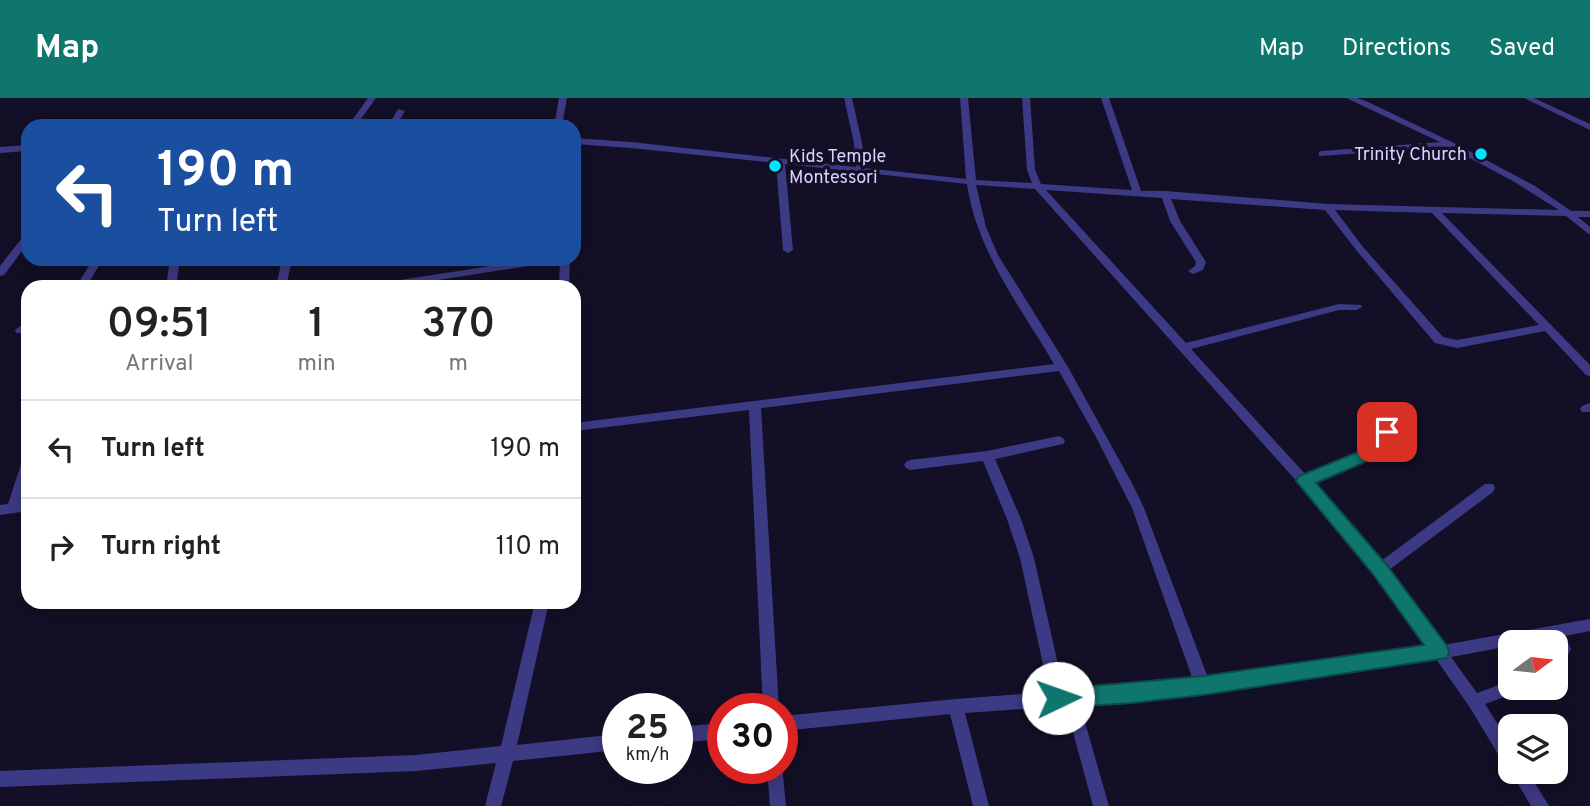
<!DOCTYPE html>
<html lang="en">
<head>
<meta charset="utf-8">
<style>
	:root { --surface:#fff; --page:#f2f2f2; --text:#222; --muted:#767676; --line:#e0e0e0; --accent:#0f766e }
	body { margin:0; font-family:Overpass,sans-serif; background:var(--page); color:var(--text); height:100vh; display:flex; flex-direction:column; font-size:26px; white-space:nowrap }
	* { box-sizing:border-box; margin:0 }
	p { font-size:23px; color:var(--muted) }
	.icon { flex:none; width:38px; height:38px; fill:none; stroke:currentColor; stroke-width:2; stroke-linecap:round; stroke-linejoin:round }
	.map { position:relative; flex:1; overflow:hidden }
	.panel { position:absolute; left:21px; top:182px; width:560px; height:329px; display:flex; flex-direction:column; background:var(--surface); border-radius:21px; box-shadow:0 4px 18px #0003 }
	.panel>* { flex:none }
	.guide { position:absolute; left:21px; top:21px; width:560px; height:147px; border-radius:21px; box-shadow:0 4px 18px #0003; background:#1a4fa0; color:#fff; overflow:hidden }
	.needle { width:46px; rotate:75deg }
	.fabs { position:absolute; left:1498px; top:532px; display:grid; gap:14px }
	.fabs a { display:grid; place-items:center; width:70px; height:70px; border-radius:14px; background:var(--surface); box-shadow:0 4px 18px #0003; font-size:35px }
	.speed { position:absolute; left:602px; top:595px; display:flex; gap:14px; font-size:35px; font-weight:700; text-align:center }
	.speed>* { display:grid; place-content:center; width:91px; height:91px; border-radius:50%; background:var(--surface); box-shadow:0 4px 18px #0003; line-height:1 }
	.speed small { font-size:18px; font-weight:400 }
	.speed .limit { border:10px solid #d22; background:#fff; color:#111 }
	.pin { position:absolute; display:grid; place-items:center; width:60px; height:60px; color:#fff; margin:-30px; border-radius:14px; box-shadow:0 4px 10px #0006 }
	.me { position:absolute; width:77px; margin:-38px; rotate:87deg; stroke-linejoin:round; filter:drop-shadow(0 0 5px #0008) }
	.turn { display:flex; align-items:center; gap:24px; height:147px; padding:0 21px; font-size:32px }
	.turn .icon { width:91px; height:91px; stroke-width:2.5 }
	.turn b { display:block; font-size:49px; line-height:60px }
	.eta { display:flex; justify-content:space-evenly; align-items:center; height:119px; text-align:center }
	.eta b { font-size:42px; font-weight:600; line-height:49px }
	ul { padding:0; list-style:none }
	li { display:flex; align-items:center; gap:21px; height:98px; padding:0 21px; border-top:2px solid var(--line) }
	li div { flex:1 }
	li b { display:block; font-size:26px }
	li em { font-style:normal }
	header { display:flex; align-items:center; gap:42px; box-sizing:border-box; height:98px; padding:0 35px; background:var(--accent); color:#fff }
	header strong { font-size:33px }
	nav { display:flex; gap:38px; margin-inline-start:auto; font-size:24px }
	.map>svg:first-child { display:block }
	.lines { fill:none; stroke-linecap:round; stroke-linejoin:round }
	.street { fill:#3d3a85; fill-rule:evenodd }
	.route { fill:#0f766e; stroke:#0a4d48; stroke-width:2 }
	.poi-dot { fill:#00e5ff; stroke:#130f26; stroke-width:2.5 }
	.labels { text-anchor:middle; stroke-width:7; stroke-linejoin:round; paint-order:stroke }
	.far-poi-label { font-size:18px; fill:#d9d4ff; stroke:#130f26; text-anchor:end }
</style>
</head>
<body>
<header>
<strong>Map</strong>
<nav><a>Map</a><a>Directions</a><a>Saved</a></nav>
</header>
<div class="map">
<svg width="1590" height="708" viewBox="0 0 1590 708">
	<rect width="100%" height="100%" fill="#130f26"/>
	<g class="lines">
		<g class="street">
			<path d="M 368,0 L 376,0 L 356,28 L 348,28 Z"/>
			<path d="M 559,0 L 567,0 L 562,28 L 554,28 Z"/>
			<path d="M 844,0 L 852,0 L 862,45 L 865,70 L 966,81 L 960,0 L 968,0 L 976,82 L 1032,85 L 1027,72 L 1022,0 L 1030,0 L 1035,72 L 1041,86 L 1132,92 L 1101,0 L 1109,0 L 1141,93 L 1165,93 L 1328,106 L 1559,112 L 1513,83 L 1449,49 L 1319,58 L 1319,54 L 1322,53 L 1440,44 L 1346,0 L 1357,0 L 1368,4 L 1456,46 L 1535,88 L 1571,113 L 1590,113 L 1590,119 L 1578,119 L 1590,129 L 1590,137 L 1566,118 L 1442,115 L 1590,267 L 1590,278 L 1586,277 L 1545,233 L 1457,250 L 1435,245 L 1357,153 L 1325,112 L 1171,101 L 1180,123 L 1206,164 L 1203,172 L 1193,176 L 1188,173 L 1195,168 L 1196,164 L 1170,123 L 1162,100 L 1046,92 L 1186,245 L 1339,206 L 1361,207 L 1362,209 L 1357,212 L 1339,212 L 1191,251 L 1306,377 L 1374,349 L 1391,312 L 1399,312 L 1401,315 L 1383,355 L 1313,385 L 1381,463 L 1485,386 L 1493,386 L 1495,390 L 1493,394 L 1389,472 L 1443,547 L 1590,521 L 1590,533 L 1565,538 L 1571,551 L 1561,570 L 1556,572 L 1556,544 L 1554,544 L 1552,540 L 1530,544 L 1510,544 L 1510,548 L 1451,559 L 1477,595 L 1510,583 L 1510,590 L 1517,590 L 1515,595 L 1485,606 L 1510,646 L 1510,668 L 1504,666 L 1469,608 L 1436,561 L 1203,595 L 1080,607 L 1109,708 L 1093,708 L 1066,608 L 965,615 L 989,708 L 973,708 L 950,616 L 782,633 L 782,618 L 956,601 L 1049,594 L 1020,460 L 1007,421 L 983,363 L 910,372 L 906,370 L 904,367 L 906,364 L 910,362 L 987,353 L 1059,338 L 1063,340 L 1065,343 L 1063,346 L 995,361 L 1021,421 L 1034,460 L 1064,593 L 1193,582 L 1132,410 L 1097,341 L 1059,273 L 761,310 L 779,611 L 763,611 L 749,312 L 574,333 L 574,325 L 1054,266 C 1020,208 977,154 967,86 L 785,66 L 793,152 L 788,155 L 783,152 L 776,65 L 631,50 L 574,46 L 574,40 L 631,44 L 856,69 L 854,45 ZM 976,87 L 1035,91 L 1300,387 L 1375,475 L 1427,549 L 1208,580 L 1144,410 L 1133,387 L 1068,269 L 998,157 L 986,129 ZM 1335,112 L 1432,115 L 1539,227 L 1457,242 L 1443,239 L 1363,149 Z"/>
			<path d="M 1524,0 L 1534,0 L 1590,26 L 1590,32 Z"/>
			<path d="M 398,11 L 405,13 L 396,28 L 388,28 Z"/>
			<path d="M 28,47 L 28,53 L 0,55 L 0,49 Z"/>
			<path d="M 28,135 L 28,145 L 4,177 L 0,178 L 0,168 L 25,136 Z"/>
			<path d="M 93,161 L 103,161 L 86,189 L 76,189 Z"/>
			<path d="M 170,161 L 180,161 L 176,189 L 166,189 Z"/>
			<path d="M 282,161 L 292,161 L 286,189 L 276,189 Z"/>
			<path d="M 536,161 L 570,161 L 569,189 L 559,189 L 560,163 L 400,188 L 395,185 L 400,182 Z"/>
			<path d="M 20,228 L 28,228 L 28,236 L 16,235 L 15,232 Z"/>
			<path d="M 1590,305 L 1590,314 L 1582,314 L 1580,311 L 1582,308 Z"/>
			<path d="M 28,358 L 28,382 L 21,404 L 28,403 L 28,413 L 0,417 L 0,407 L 8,406 L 22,363 L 24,360 Z"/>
			<path d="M 535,504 L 549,504 L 517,647 L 618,636 L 618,652 L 513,663 L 501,708 L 485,708 L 496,665 L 416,673 L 0,689 L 0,673 L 416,657 L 501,648 Z"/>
			<path d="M 723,625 L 723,641 L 677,645 L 677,629 Z"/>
			<path d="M 782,668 L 786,708 L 770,708 L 767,670 L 782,670 Z"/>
			<path d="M 1511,674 L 1528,674 L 1549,708 L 1531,708 Z"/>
		</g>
	</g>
	<path class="route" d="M 1387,328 L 1395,334 L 1384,356 L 1316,385 L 1386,466 L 1447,548 L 1449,554 L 1447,560 L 1203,597 L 1132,605 L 1058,610 L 1051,607 L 1048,600 L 1051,594 L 1058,591 L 1203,578 L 1424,547 L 1373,476 L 1296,383 L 1299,378 L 1373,348 L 1381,329 Z"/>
	<g class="poi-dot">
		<circle cx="1481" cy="56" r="7"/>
		<circle cx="775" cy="68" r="7"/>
	</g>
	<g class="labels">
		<g class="far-poi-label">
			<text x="1467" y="62">Trinity Church</text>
			<text x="789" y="64" text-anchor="start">Kids Temple<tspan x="789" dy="21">Montessori</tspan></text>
		</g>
	</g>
</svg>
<div class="fabs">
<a><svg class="needle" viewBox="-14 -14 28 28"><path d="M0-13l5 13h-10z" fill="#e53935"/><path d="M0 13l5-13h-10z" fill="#767676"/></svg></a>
<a><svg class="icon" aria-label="layers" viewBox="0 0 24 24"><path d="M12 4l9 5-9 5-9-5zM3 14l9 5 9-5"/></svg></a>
</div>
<div class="speed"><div>25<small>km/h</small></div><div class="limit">30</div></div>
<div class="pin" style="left:1387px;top:334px;background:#d93025"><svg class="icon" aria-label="arrive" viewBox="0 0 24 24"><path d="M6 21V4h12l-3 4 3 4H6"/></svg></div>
<svg class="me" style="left:1058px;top:600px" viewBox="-20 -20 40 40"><circle r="19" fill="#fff"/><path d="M0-13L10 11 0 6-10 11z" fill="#0f766e"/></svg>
<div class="guide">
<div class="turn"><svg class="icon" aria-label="left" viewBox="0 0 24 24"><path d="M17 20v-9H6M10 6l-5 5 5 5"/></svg><div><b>190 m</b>Turn left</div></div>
</div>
<section class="panel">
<div class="eta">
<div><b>09:51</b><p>Arrival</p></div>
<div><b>1</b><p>min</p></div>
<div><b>370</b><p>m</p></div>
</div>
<ul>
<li><svg class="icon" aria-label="left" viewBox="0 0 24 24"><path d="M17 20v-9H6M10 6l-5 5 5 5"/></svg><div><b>Turn left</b></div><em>190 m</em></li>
<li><svg class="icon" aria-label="right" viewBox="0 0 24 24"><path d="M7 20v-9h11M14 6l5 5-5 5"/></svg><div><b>Turn right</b></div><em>110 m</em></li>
</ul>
</section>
</div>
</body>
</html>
